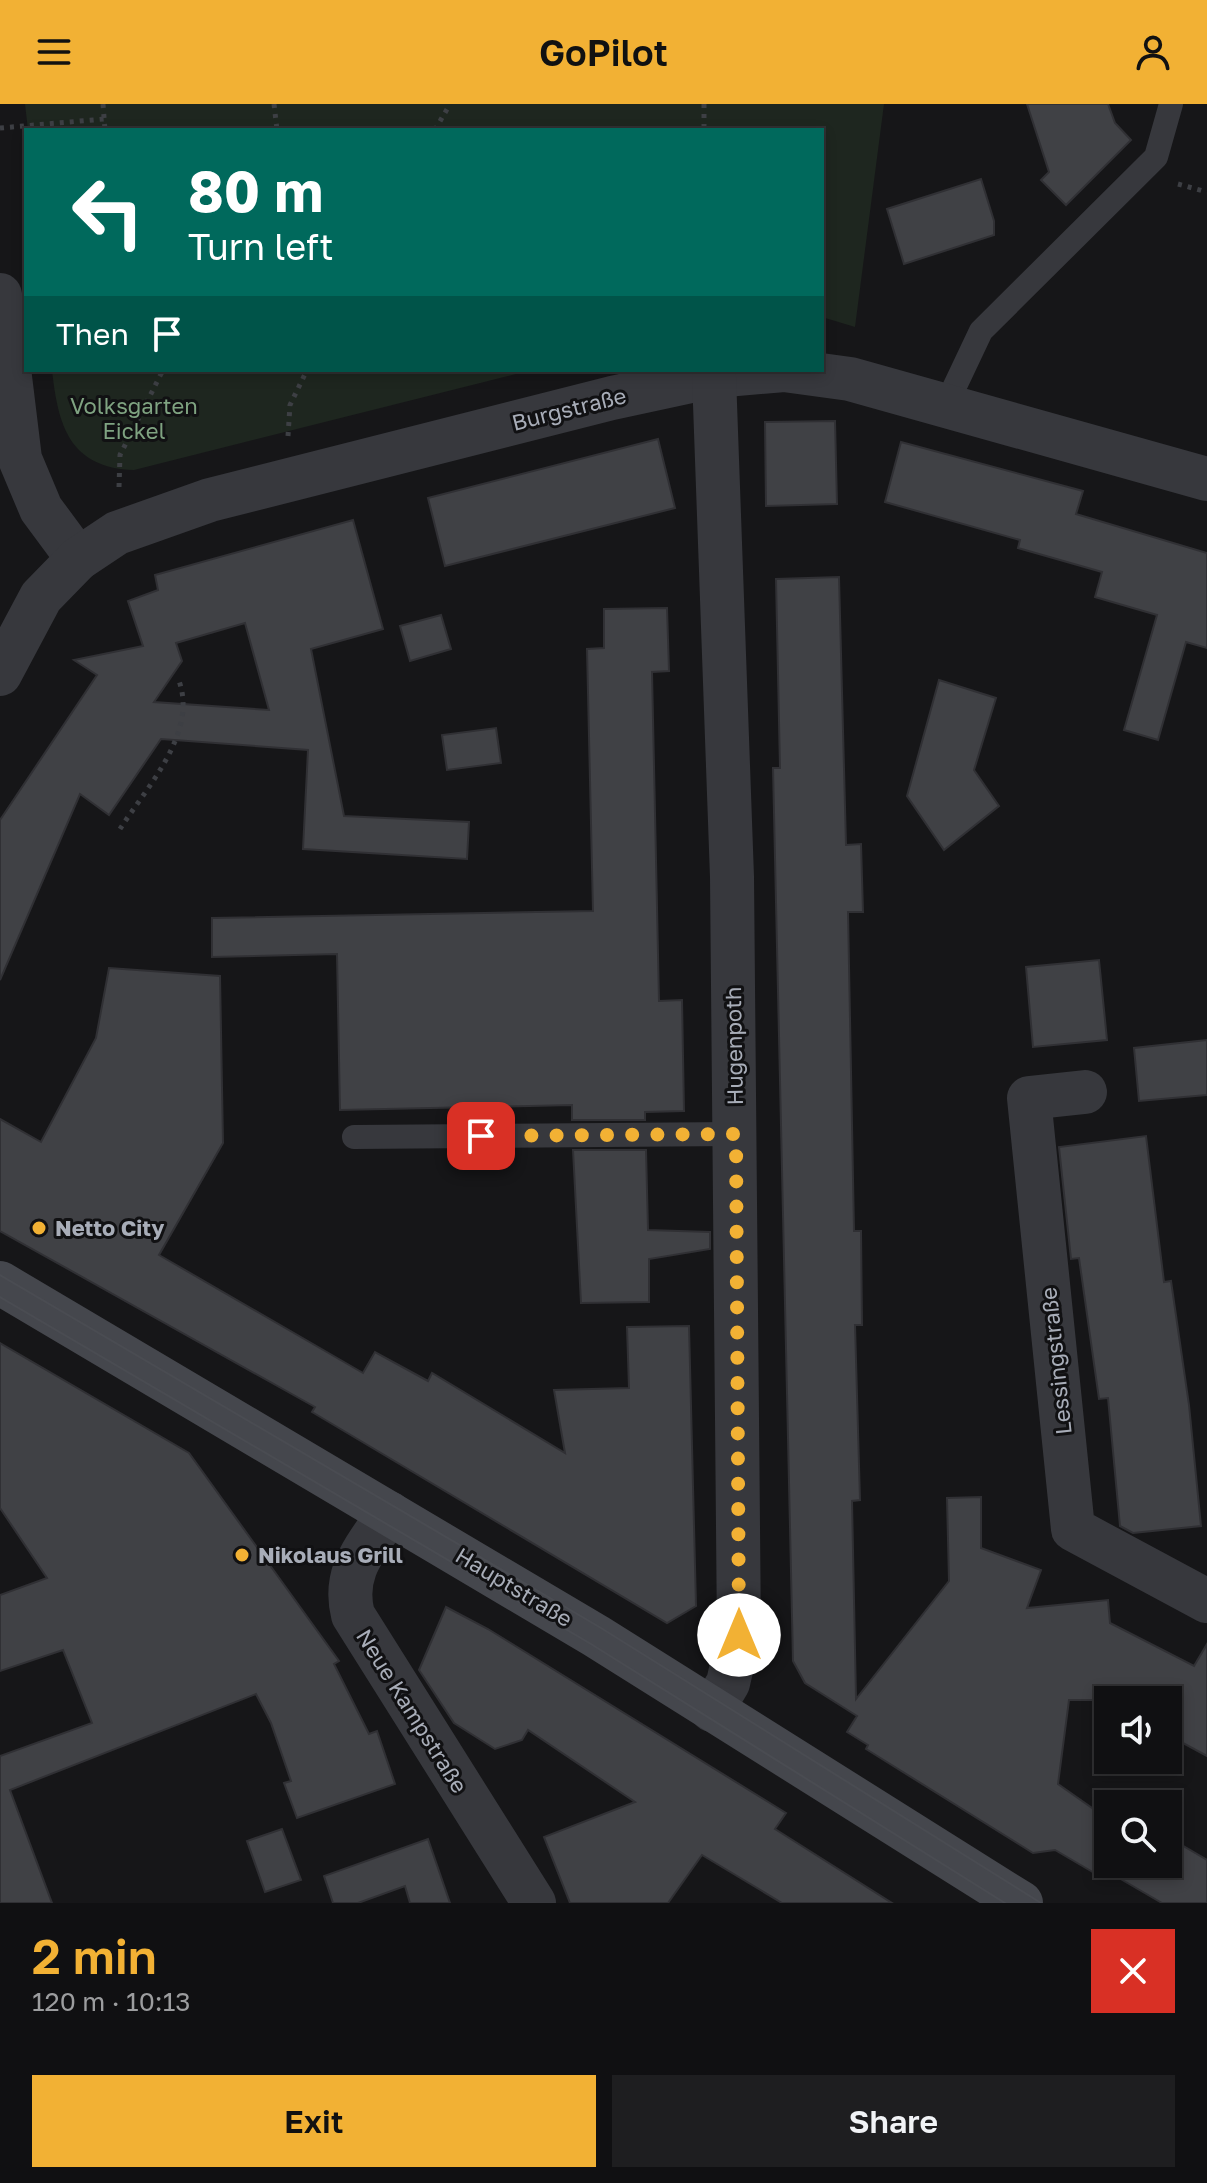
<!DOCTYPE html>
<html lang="en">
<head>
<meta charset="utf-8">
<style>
	:root { --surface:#101012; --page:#1e1e20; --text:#f1f3f6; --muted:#9c9d9f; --line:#303032; --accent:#f2b134 }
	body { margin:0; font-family:"Golos Text",sans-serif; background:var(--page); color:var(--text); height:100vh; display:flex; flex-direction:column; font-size:30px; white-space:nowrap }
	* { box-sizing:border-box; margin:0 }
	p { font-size:26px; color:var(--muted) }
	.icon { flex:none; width:44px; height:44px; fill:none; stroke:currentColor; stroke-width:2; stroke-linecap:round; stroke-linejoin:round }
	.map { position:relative; height:1799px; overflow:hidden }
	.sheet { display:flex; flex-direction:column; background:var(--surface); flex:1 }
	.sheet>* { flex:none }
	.top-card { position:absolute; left:24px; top:24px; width:800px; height:244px; border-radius:0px; box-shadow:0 4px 12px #0003,0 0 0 2px var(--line); background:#00695c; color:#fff; overflow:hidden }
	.tools { position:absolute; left:1094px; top:1582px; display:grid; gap:16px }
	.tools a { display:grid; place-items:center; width:88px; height:88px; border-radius:0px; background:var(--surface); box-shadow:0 4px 12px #0003,0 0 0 2px var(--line); font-size:40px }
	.pin { position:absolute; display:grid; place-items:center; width:68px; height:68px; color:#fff; margin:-34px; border-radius:16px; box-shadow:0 4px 12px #0006 }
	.me { position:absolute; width:88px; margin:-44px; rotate:0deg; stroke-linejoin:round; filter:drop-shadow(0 0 6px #0008) }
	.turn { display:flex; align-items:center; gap:28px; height:168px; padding:0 32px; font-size:36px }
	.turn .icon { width:104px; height:104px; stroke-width:2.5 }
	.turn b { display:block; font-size:56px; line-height:68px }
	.then { display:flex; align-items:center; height:76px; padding:0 32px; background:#0003; gap:16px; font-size:30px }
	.round { display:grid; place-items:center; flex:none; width:84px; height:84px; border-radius:0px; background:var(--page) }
	.headline { display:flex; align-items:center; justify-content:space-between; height:136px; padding:0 32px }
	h1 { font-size:48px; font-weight:600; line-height:60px; color:var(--accent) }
	.action { display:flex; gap:16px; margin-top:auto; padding:16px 32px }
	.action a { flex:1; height:92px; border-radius:0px; background:var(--accent); color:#111; font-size:32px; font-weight:600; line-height:92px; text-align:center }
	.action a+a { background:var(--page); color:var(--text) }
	header { display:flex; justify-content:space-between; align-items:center; height:104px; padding:0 32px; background:var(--accent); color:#111; font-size:36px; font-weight:600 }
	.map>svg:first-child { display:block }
	.green { fill:#1e261f }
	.building { fill:#404145; stroke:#303034; stroke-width:2; fill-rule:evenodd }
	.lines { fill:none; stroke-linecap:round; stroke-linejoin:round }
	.path { stroke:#3d3f44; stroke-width:5; stroke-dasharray:4 6; stroke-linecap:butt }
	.lane { stroke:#37383d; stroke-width:24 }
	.street { stroke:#37383d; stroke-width:44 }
	.secondary { stroke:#45474d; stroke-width:44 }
	.tram { stroke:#4a4c52; stroke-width:2 }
	.route { stroke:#f2b134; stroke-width:14; stroke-dasharray:0 25.2 }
	.poi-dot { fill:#f2b134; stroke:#111113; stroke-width:3 }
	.labels { text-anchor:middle; stroke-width:6; stroke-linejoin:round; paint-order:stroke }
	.park-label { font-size:22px; fill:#7fa381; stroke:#111113 }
	.street-label { font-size:22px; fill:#a8adb8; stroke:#111113 }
	.poi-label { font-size:22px; font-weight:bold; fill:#a8adb8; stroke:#111113; text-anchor:start }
</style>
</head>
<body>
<header><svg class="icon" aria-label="menu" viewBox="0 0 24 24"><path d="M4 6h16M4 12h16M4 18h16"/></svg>GoPilot<svg class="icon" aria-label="person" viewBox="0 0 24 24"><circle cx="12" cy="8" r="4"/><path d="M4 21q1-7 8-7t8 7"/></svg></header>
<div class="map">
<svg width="1207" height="1799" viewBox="0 0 1207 1799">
	<rect width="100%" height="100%" fill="#161618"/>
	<g class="green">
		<path d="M 25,0 L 884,0 L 855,223 L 822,213 L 822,26 L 28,26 Z"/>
		<path d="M 52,266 L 532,266 L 134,366 C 69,364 58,321 52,266 Z"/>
	</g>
	<g class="building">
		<path d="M 1027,0 L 1108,0 L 1115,19 L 1131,36 L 1066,101 L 1041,76 L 1049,68 Z"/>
		<path d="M 981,75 L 994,117 L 994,131 L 904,160 L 887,105 Z"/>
		<path d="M 835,317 L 837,400 L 766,402 L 765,318 Z"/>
		<path d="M 658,335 L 675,404 L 445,462 L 428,394 Z"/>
		<path d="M 901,338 L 1083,387 L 1076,410 L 1207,449 L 1207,544 L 1186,538 L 1158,636 L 1124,626 L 1157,511 L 1095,493 L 1102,468 L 1018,444 L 1020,436 L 885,398 Z"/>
		<path d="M 353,416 L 383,525 L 311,545 L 344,712 L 469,718 L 467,755 L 303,745 L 308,646 L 161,635 L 109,711 L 80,690 L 0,876 L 0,716 L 97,571 L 74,556 L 143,542 L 128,497 L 158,486 L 155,471 ZM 245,519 L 269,606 L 154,598 L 182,557 L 176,539 Z"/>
		<path d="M 839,473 L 846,741 L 861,740 L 863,808 L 848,808 L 854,1127 L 861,1127 L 862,1221 L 855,1221 L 860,1396 L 852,1397 L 856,1595 L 949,1477 L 947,1394 L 981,1393 L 981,1444 L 1041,1466 L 1027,1504 L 1108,1496 L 1110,1519 L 1194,1562 L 1207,1540 L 1207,1652 L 1168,1631 L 1168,1606 L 1174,1596 L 1069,1596 L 1058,1680 L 1105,1713 L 1108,1708 L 1108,1760 L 1168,1760 L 1168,1733 L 1207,1756 L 1207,1799 L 1162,1799 L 1100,1763 L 1096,1770 L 1055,1746 L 1033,1749 L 866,1645 L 868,1641 L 847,1628 L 857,1612 L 805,1579 L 793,1557 L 773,664 L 780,664 L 776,475 Z"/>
		<path d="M 667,504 L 669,567 L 652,568 L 659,897 L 682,896 L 684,1007 L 645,1008 L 645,1016 L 572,1016 L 572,1001 L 340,1006 L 337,850 L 212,853 L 212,814 L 593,807 L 587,545 L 604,544 L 604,505 Z"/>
		<path d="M 441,511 L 451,545 L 410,557 L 400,522 Z"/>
		<path d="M 939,576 L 996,594 L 974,666 L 999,702 L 944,746 L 907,692 Z"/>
		<path d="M 496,624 L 501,659 L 447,666 L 442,631 Z"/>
		<path d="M 1099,856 L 1107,936 L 1033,943 L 1026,863 Z"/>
		<path d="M 109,864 L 220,872 L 223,1039 L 159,1151 L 363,1269 L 375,1248 L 428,1277 L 432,1269 L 565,1349 L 554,1286 L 629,1284 L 627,1223 L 689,1222 L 696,1502 L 667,1519 L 312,1308 L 315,1303 L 0,1127 L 0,1015 L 41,1038 L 96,934 Z"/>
		<path d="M 1207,936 L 1207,991 L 1139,997 L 1134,944 Z"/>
		<path d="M 1146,1032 L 1164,1178 L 1171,1177 L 1189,1301 L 1201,1422 L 1133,1429 L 1120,1422 L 1108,1294 L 1099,1295 L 1079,1154 L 1071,1155 L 1059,1043 Z"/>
		<path d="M 573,1046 L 646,1046 L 648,1126 L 710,1128 L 710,1145 L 649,1155 L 649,1198 L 581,1199 Z"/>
		<path d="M 0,1239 L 189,1349 L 339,1557 L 334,1560 L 369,1630 L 377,1627 L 395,1680 L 297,1714 L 284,1679 L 291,1677 L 271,1619 L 256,1590 L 10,1686 L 52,1799 L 0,1799 L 0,1652 L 92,1619 L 63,1546 L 0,1567 L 0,1491 L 47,1474 L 0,1404 Z"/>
		<path d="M 446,1503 L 488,1525 L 786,1709 L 775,1725 L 892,1799 L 782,1799 L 702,1751 L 668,1799 L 570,1799 L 544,1733 L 635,1698 L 528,1626 L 522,1636 L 495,1645 L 454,1619 L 419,1566 Z"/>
		<path d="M 282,1725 L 301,1776 L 265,1788 L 247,1737 Z"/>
		<path d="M 428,1735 L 450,1799 L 410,1799 L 405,1782 L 358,1799 L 333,1799 L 324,1772 Z"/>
	</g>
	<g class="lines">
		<g class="path">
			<path d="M 103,0 L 105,26"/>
			<path d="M 274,0 L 277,26"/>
			<path d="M 704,0 L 704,26"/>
			<path d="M 0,24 L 104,15"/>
			<path d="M 435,26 L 450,0"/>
			<path d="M 1178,80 L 1207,88"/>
			<path d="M 288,332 L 290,301 L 307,266"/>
			<path d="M 119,383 L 120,351 L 163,266"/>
			<path d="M 120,725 C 146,684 198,629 179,577"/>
		</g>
		<g class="lane">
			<path d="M 946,301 L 981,227 L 1156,53 L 1171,0"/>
			<path d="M 354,1033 L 736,1030"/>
		</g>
		<g class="street">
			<path d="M 0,191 L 20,355 L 41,405 L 78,455"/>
			<path d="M 0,570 L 41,493 L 78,455 L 117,429 L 210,396 L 612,294 L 714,272 L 784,266 L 850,275 L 1207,375"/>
			<path d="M 1085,988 L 1029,994 L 1073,1425 L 1207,1497"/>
			<path d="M 389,1409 C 366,1444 342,1468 353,1511 L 534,1799"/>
			<path d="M 712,1606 L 728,1579 L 739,1531 L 732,773 L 714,272"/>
		</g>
		<path class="secondary" d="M 0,1179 L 596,1532 L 1021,1799"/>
		<g class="tram">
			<path d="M 0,1171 L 601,1524 L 1041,1799"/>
			<path d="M 0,1193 L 591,1540 L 1005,1799"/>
		</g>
	</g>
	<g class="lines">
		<path class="route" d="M 481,1032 L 736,1030 L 739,1531"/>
	</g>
	<g class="poi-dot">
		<circle cx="39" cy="1124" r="8"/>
		<circle cx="242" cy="1451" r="8"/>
	</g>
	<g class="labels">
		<g class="park-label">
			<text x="134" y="310">Volksgarten<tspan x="134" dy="25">Eickel</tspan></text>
		</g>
		<g class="street-label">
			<text transform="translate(569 305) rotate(-14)" y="8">Burgstraße</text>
			<text transform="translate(734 942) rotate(-91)" y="8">Hugenpoth</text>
			<text transform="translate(1056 1257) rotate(-96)" y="8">Lessingstraße</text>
			<text transform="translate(514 1483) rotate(31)" y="8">Hauptstraße</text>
			<text transform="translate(412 1607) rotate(58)" y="8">Neue Kampstraße</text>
		</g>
		<g class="poi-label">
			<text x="55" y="1132">Netto City</text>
			<text x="258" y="1459">Nikolaus Grill</text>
		</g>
	</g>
</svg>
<div class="tools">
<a><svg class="icon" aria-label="sound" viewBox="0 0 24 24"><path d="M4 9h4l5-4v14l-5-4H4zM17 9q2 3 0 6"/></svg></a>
<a><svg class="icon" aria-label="search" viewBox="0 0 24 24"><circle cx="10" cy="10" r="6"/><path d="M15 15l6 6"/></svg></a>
</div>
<div class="pin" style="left:481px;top:1032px;background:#d93025"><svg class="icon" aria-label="arrive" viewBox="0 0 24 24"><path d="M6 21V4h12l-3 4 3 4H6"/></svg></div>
<svg class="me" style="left:739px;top:1531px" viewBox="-20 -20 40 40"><circle r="19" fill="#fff"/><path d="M0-13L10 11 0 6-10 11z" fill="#f2b134"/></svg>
<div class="top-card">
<div class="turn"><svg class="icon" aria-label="left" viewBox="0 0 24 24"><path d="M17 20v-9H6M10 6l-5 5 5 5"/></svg><div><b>80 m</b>Turn left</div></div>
<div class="then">Then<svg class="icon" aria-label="arrive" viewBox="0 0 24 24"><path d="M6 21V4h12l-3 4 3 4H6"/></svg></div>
</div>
</div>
<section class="sheet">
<div class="headline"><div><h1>2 min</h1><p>120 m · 10:13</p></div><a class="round" style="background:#d93025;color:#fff"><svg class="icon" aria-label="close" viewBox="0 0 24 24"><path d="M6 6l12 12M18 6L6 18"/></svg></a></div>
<div class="action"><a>Exit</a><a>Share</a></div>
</section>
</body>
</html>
